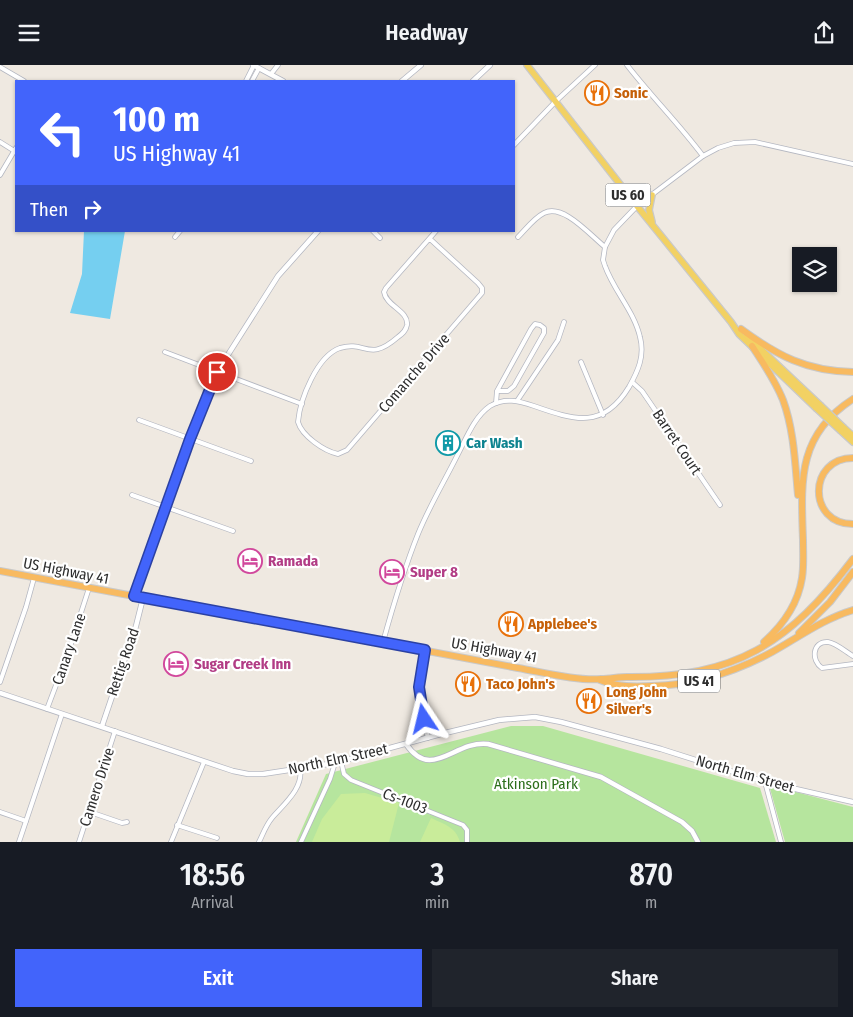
<!DOCTYPE html>
<html lang="en">
<head>
<meta charset="utf-8">
<style>
	:root { --surface:#171b24; --page:#20242c; --text:#f1f3f6; --muted:#9ea1a6; --accent:#4264fb }
	body { margin:0; font-family:"Fira Sans Condensed",sans-serif; background:var(--page); color:var(--text); height:100vh; display:flex; flex-direction:column; font-size:19px; white-space:nowrap }
	* { box-sizing:border-box; margin:0 }
	p { font-size:16px; color:var(--muted) }
	.icon { flex:none; width:28px; height:28px; fill:none; stroke:currentColor; stroke-width:2; stroke-linecap:round; stroke-linejoin:round }
	.map { position:relative; height:777px; overflow:hidden }
	.details { display:flex; flex-direction:column; background:var(--surface); flex:1 }
	.details>* { flex:none }
	.hud { position:absolute; left:15px; top:15px; width:500px; height:152px; border-radius:0px; box-shadow:0 1px 4px #0004; background:#4264fb; color:#fff; overflow:hidden }
	.tools { position:absolute; left:792px; top:182px; display:grid; gap:10px }
	.tools a { display:grid; place-items:center; width:45px; height:45px; border-radius:0px; background:var(--surface); box-shadow:0 1px 4px #0004; font-size:25px }
	.pin { position:absolute; display:grid; place-items:center; width:42px; height:42px; color:#fff; margin:-21px; border:2px solid #fff; border-radius:50%; box-shadow:0 1px 5px #0007 }
	.me { position:absolute; width:55px; margin:-28px; rotate:350deg; stroke-linejoin:round; filter:drop-shadow(0 0 4px #0008) }
	.turn { display:flex; align-items:center; gap:18px; height:105px; padding:0 15px; font-size:22px }
	.turn .icon { width:65px; height:65px; stroke-width:2.5 }
	.turn b { display:block; font-size:35px; line-height:42px }
	.then { display:flex; align-items:center; height:48px; padding:0 15px; background:#0003; gap:10px; font-size:19px }
	.eta { display:flex; justify-content:space-evenly; align-items:center; height:85px; text-align:center }
	.eta b { font-size:30px; font-weight:600; line-height:35px }
	.cta { display:flex; gap:10px; margin-top:auto; padding:10px 15px }
	.cta a { flex:1; height:58px; border-radius:0px; background:var(--accent); color:#fff; font-size:20px; font-weight:600; line-height:58px; text-align:center }
	.cta a+a { background:var(--page); color:var(--text) }
	header { display:flex; justify-content:space-between; align-items:center; height:65px; padding:0 15px; background:var(--surface); font-size:22px; font-weight:600 }
	.map>svg:first-child { display:block }
	.green { fill:#b6e59e }
	.pitch { fill:#c9ec9a }
	.water { fill:#75cff0 }
	.lines { fill:none; stroke-linecap:round; stroke-linejoin:round }
	.minor-casing { stroke:#b4b7c1; stroke-width:5.5 }
	.tertiary-casing { stroke:#b4b7c1; stroke-width:6 }
	.primary-casing { stroke:#c9c9c9; stroke-width:8 }
	.trunk-casing { stroke:#c9c9c9; stroke-width:8 }
	.minor { stroke:#fff; stroke-width:4 }
	.tertiary { stroke:#fff; stroke-width:4.5 }
	.primary { stroke:#f2d163; stroke-width:5.5 }
	.trunk { stroke:#f8ba60; stroke-width:6 }
	.primary-bridge-casing { stroke:#c9c9c9; stroke-width:8; stroke-linecap:butt }
	.primary-bridge { stroke:#f2d163; stroke-width:5.5 }
	.route-casing { stroke:#2b41a3; stroke-width:12 }
	.route { stroke:#4264fb; stroke-width:9 }
	.labels { text-anchor:middle; stroke-width:4.5; stroke-linejoin:round; paint-order:stroke }
	.shield { fill:#fff; stroke:#6d6d6d; stroke-width:1 }
	.shield-label { font-size:14px; font-weight:bold; fill:#2e2e2e }
	.food-label { font-size:15px; font-weight:bold; fill:#c56008; stroke:#fff; text-anchor:start }
	.street-label { font-size:15px; fill:#2e2e2e; stroke:#fff }
	.culture-label { font-size:15px; font-weight:bold; fill:#0d838f; stroke:#fff; text-anchor:start }
	.hotel-label { font-size:15px; font-weight:bold; fill:#b23c85; stroke:#fff; text-anchor:start }
	.park-label { font-size:15px; fill:#2c6e1b; stroke:#fff }
</style>
</head>
<body>
<header><svg class="icon" aria-label="menu" viewBox="0 0 24 24"><path d="M4 6h16M4 12h16M4 18h16"/></svg>Headway<svg class="icon" aria-label="share" viewBox="0 0 24 24"><path d="M12 15V3M7 8l5-5 5 5M5 13v7h14v-7"/></svg></header>
<div class="map">
<svg width="853" height="777" viewBox="0 0 853 777">
	<rect width="100%" height="100%" fill="#efe9e1"/>
	<g class="green">
		<path d="M 511,661 L 543,661 L 760,723 L 776,777 L 296,777 L 326,709 Z"/>
		<path d="M 769,720 L 853,742 L 853,777 L 785,777 Z"/>
	</g>
	<g class="pitch">
		<path d="M 365,728 L 399,738 L 389,777 L 312,777 L 322,754 L 341,729 Z"/>
		<path d="M 431,753 C 444,759 456,762 460,777 L 420,777 Z"/>
	</g>
	<path class="water" d="M 84,166 L 125,166 L 110,254 L 70,248 L 82,209 Z"/>
	<g class="lines">
		<defs>
			<g id="minor">
				<path d="M 627,0 C 651,31 679,59 703,91"/>
				<path d="M 0,2 L 24,16"/>
				<path d="M 271,9 L 278,0"/>
				<path d="M 246,16 L 254,0"/>
				<path d="M 252,16 L 259,3"/>
				<path d="M 0,77 L 16,87"/>
				<path d="M 514,80 L 556,36 L 595,0"/>
				<path d="M 0,110 L 16,83"/>
				<path d="M 373,166 L 380,173"/>
				<path d="M 175,172 L 180,166"/>
				<path d="M 518,172 C 526,164 534,153 544,148 C 563,138 590,170 605,182"/>
				<path d="M 430,174 L 478,218 L 482,223 L 482,228 L 347,385 L 338,389 C 324,386 302,371 298,357 C 300,334 317,291 340,283 C 366,275 368,298 398,272 C 402,269 406,266 407,260 C 409,246 386,241 384,227 L 386,223 L 436,166"/>
				<path d="M 165,287 L 302,339"/>
				<path d="M 581,297 L 603,350"/>
				<path d="M 632,317 L 642,326 L 720,440"/>
				<path d="M 517,336 L 558,275 L 564,257"/>
				<path d="M 496,338 L 497,326 L 508,326 L 514,321 L 544,268 L 544,263 L 540,260 L 535,259 L 531,264 L 497,326"/>
				<path d="M 139,355 L 251,396"/>
				<path d="M 132,430 L 233,466"/>
				<path d="M 383,577 C 393,541 404,504 418,469 C 429,442 444,417 457,391 C 466,374 474,352 490,341 C 505,332 519,336 534,341 C 574,355 603,365 629,322 C 638,306 645,291 640,272 C 634,246 614,226 605,201 L 603,195 L 605,182 L 614,165 L 637,141 L 703,91 L 718,83 L 734,78 L 755,77 L 853,99"/>
				<path d="M 425,585 L 419,626 L 421,644 L 428,673"/>
				<path d="M 853,591 C 846,587 836,578 828,577 C 812,576 811,596 822,603 L 853,599"/>
				<path d="M 0,617 L 26,542 L 34,513"/>
				<path d="M 47,644 L 67,591 L 89,523"/>
				<path d="M 341,696 L 344,709 L 351,715 L 463,760 L 467,765 L 467,777"/>
				<path d="M 765,717 L 781,777"/>
				<path d="M 0,747 L 26,756"/>
				<path d="M 90,747 L 122,758 L 127,757"/>
				<path d="M 177,760 L 217,773"/>
				<path d="M 19,777 L 62,649"/>
				<path d="M 79,777 L 115,666"/>
				<path d="M 171,777 L 204,697"/>
				<path d="M 259,777 C 263,769 266,760 272,753 C 284,739 304,723 300,703"/>
				<path d="M 301,777 L 330,714 L 335,698"/>
			</g>
			<g id="tertiary">
				<path d="M 253,0 L 283,16"/>
				<path d="M 402,16 L 421,0"/>
				<path d="M 473,16 L 490,0"/>
				<path d="M 134,531 L 181,398 L 217,307 L 278,211 L 318,166"/>
				<path d="M 0,628 L 233,706 L 248,709 L 263,709 L 335,698 L 441,669 L 499,655 L 535,652 L 561,657 L 661,684 L 765,717 L 853,737"/>
				<path d="M 102,661 L 136,561 L 143,533"/>
				<path d="M 406,679 C 432,717 454,675 488,679 L 601,712 L 682,757 L 692,766 L 698,777"/>
			</g>
			<g id="primary">
				<path d="M 527,0 L 637,141 L 731,257 L 739,269 L 816,343"/>
				<path d="M 652,130 L 649,145 L 652,157"/>
				<path d="M 747,271 L 820,340"/>
				<path d="M 844,363 L 853,371"/>
				<path d="M 841,366 L 853,377"/>
			</g>
			<g id="trunk">
				<path d="M 741,264 C 778,291 806,306 853,307"/>
				<path d="M 752,281 C 763,298 775,315 783,335 C 794,365 795,398 798,430"/>
				<path d="M 853,393 C 808,393 807,459 853,459"/>
				<path d="M 0,506 L 518,603 C 542,607 577,616 601,614 C 610,614 618,612 627,612 C 735,613 789,579 853,494"/>
				<path d="M 799,568 L 830,537 L 853,507"/>
				<path d="M 764,577 C 783,560 798,539 802,513 C 804,501 803,488 803,475 C 801,416 797,370 853,334"/>
				<path d="M 600,615 C 617,622 634,622 652,621 C 695,620 735,607 772,587 C 799,572 823,554 853,545"/>
			</g>
		</defs>
		<use href="#minor" class="minor-casing"/>
		<use href="#tertiary" class="tertiary-casing"/>
		<use href="#primary" class="primary-casing"/>
		<use href="#trunk" class="trunk-casing"/>
		<use href="#minor" class="minor"/>
		<use href="#tertiary" class="tertiary"/>
		<use href="#primary" class="primary"/>
		<use href="#trunk" class="trunk"/>
		<defs>
			<g id="primary-bridge">
				<path d="M 820,340 L 844,363"/>
				<path d="M 816,343 L 841,366"/>
			</g>
		</defs>
		<use href="#primary-bridge" class="primary-bridge-casing"/>
		<use href="#primary-bridge" class="primary-bridge"/>
	</g>
	<g class="lines">
		<defs>
			<path id="route" d="M 217,307 L 190,374 L 134,531 L 425,585 L 419,622 L 424,654"/>
		</defs>
		<use href="#route" class="route-casing"/>
		<use href="#route" class="route"/>
	</g>
	<defs>
		<symbol id="restaurant-ring" viewBox="-11 -11 22 22"><circle r="9.5" fill="#fff" stroke="#e8710a" stroke-width="1.5"/><path d="M-5-6h1v4h1v-4h1v4h1v-4h1v5L-1.5 .5V6h-2V.5L-5-1ZM5-6V6H3V1.5H1.5Q1.5-4 5-6Z" fill="#e8710a"/></symbol>
		<symbol id="building-ring" viewBox="-11 -11 22 22"><circle r="9.5" fill="#fff" stroke="#0f9aa8" stroke-width="1.5"/><path d="M-4-6H4V6H1V3H-1V6H-4ZM-2.5-4.3h1.7v1.8h-1.7ZM.8-4.3h1.7v1.8H.8ZM-2.5-1h1.7V.8h-1.7ZM.8-1h1.7V.8H.8Z" fill="#0f9aa8"/></symbol>
		<symbol id="hotel-ring" viewBox="-11 -11 22 22"><circle r="9.5" fill="#fff" stroke="#d1479c" stroke-width="1.5"/><path d="M-6-4.5h1.5V1H6V5H4.5V3h-9V5H-6ZM-4 0a1.8 1.8 0 1 1 3.6 0ZM.5 0V-2.5h3Q6-2.5 6 0Z" fill="#d1479c"/></symbol>
	</defs>
	<g fill-rule="evenodd">
		<use href="#restaurant-ring" x="583" y="14" width="28" height="28"/>
		<use href="#building-ring" x="434" y="364" width="28" height="28"/>
		<use href="#hotel-ring" x="236" y="482" width="28" height="28"/>
		<use href="#hotel-ring" x="378" y="493" width="28" height="28"/>
		<use href="#restaurant-ring" x="497" y="545" width="28" height="28"/>
		<use href="#hotel-ring" x="162" y="585" width="28" height="28"/>
		<use href="#restaurant-ring" x="454" y="605" width="28" height="28"/>
		<use href="#restaurant-ring" x="575" y="622" width="28" height="28"/>
	</g>
	<g class="labels">
		<g class="shield">
			<rect x="605.5" y="118.5" width="45" height="23" rx="4"/>
			<rect x="678" y="604.5" width="42" height="23" rx="4"/>
		</g>
		<g class="shield-label">
			<text x="628" y="135">US 60</text>
			<text x="699" y="621">US 41</text>
		</g>
		<g class="food-label">
			<text x="614" y="33">Sonic</text>
			<text x="528" y="564">Applebee's</text>
			<text x="486" y="624">Taco John's</text>
			<text x="606" y="632">Long John<tspan x="606" dy="17">Silver's</tspan></text>
		</g>
		<g class="street-label">
			<text transform="translate(414 308) rotate(-49)" y="5">Comanche Drive</text>
			<text transform="translate(677 377) rotate(56)" y="5">Barret Court</text>
			<text transform="translate(66 506) rotate(11)" y="5">US Highway 41</text>
			<text transform="translate(69 584) rotate(-71)" y="5">Canary Lane</text>
			<text transform="translate(494 585) rotate(10)" y="5">US Highway 41</text>
			<text transform="translate(123 597) rotate(-71)" y="5">Rettig Road</text>
			<text transform="translate(338 694) rotate(-12)" y="5">North Elm Street</text>
			<text transform="translate(745 709) rotate(16)" y="5">North Elm Street</text>
			<text transform="translate(97 722) rotate(-72)" y="5">Camero Drive</text>
			<text transform="translate(405 736) rotate(21)" y="5">Cs-1003</text>
		</g>
		<g class="culture-label">
			<text x="466" y="383">Car Wash</text>
		</g>
		<g class="hotel-label">
			<text x="268" y="501">Ramada</text>
			<text x="410" y="512">Super 8</text>
			<text x="194" y="604">Sugar Creek Inn</text>
		</g>
		<g class="park-label">
			<text x="536" y="724">Atkinson Park</text>
		</g>
	</g>
</svg>
<div class="tools">
<a><svg class="icon" aria-label="layers" viewBox="0 0 24 24"><path d="M12 4l9 5-9 5-9-5zM3 14l9 5 9-5"/></svg></a>
</div>
<div class="pin" style="left:217px;top:307px;background:#d93025"><svg class="icon" aria-label="arrive" viewBox="0 0 24 24"><path d="M6 21V4h12l-3 4 3 4H6"/></svg></div>
<svg class="me" style="left:424px;top:654px" viewBox="-20 -20 40 40"><path d="M0-17L14 15 0 8-14 15z" fill="#4264fb" stroke="#fff" stroke-width="4"/></svg>
<div class="hud">
<div class="turn"><svg class="icon" aria-label="left" viewBox="0 0 24 24"><path d="M17 20v-9H6M10 6l-5 5 5 5"/></svg><div><b>100 m</b>US Highway 41</div></div>
<div class="then">Then<svg class="icon" aria-label="right" viewBox="0 0 24 24"><path d="M7 20v-9h11M14 6l5 5-5 5"/></svg></div>
</div>
</div>
<section class="details">
<div class="eta">
<div><b>18:56</b><p>Arrival</p></div>
<div><b>3</b><p>min</p></div>
<div><b>870</b><p>m</p></div>
</div>
<div class="cta"><a>Exit</a><a>Share</a></div>
</section>
</body>
</html>
